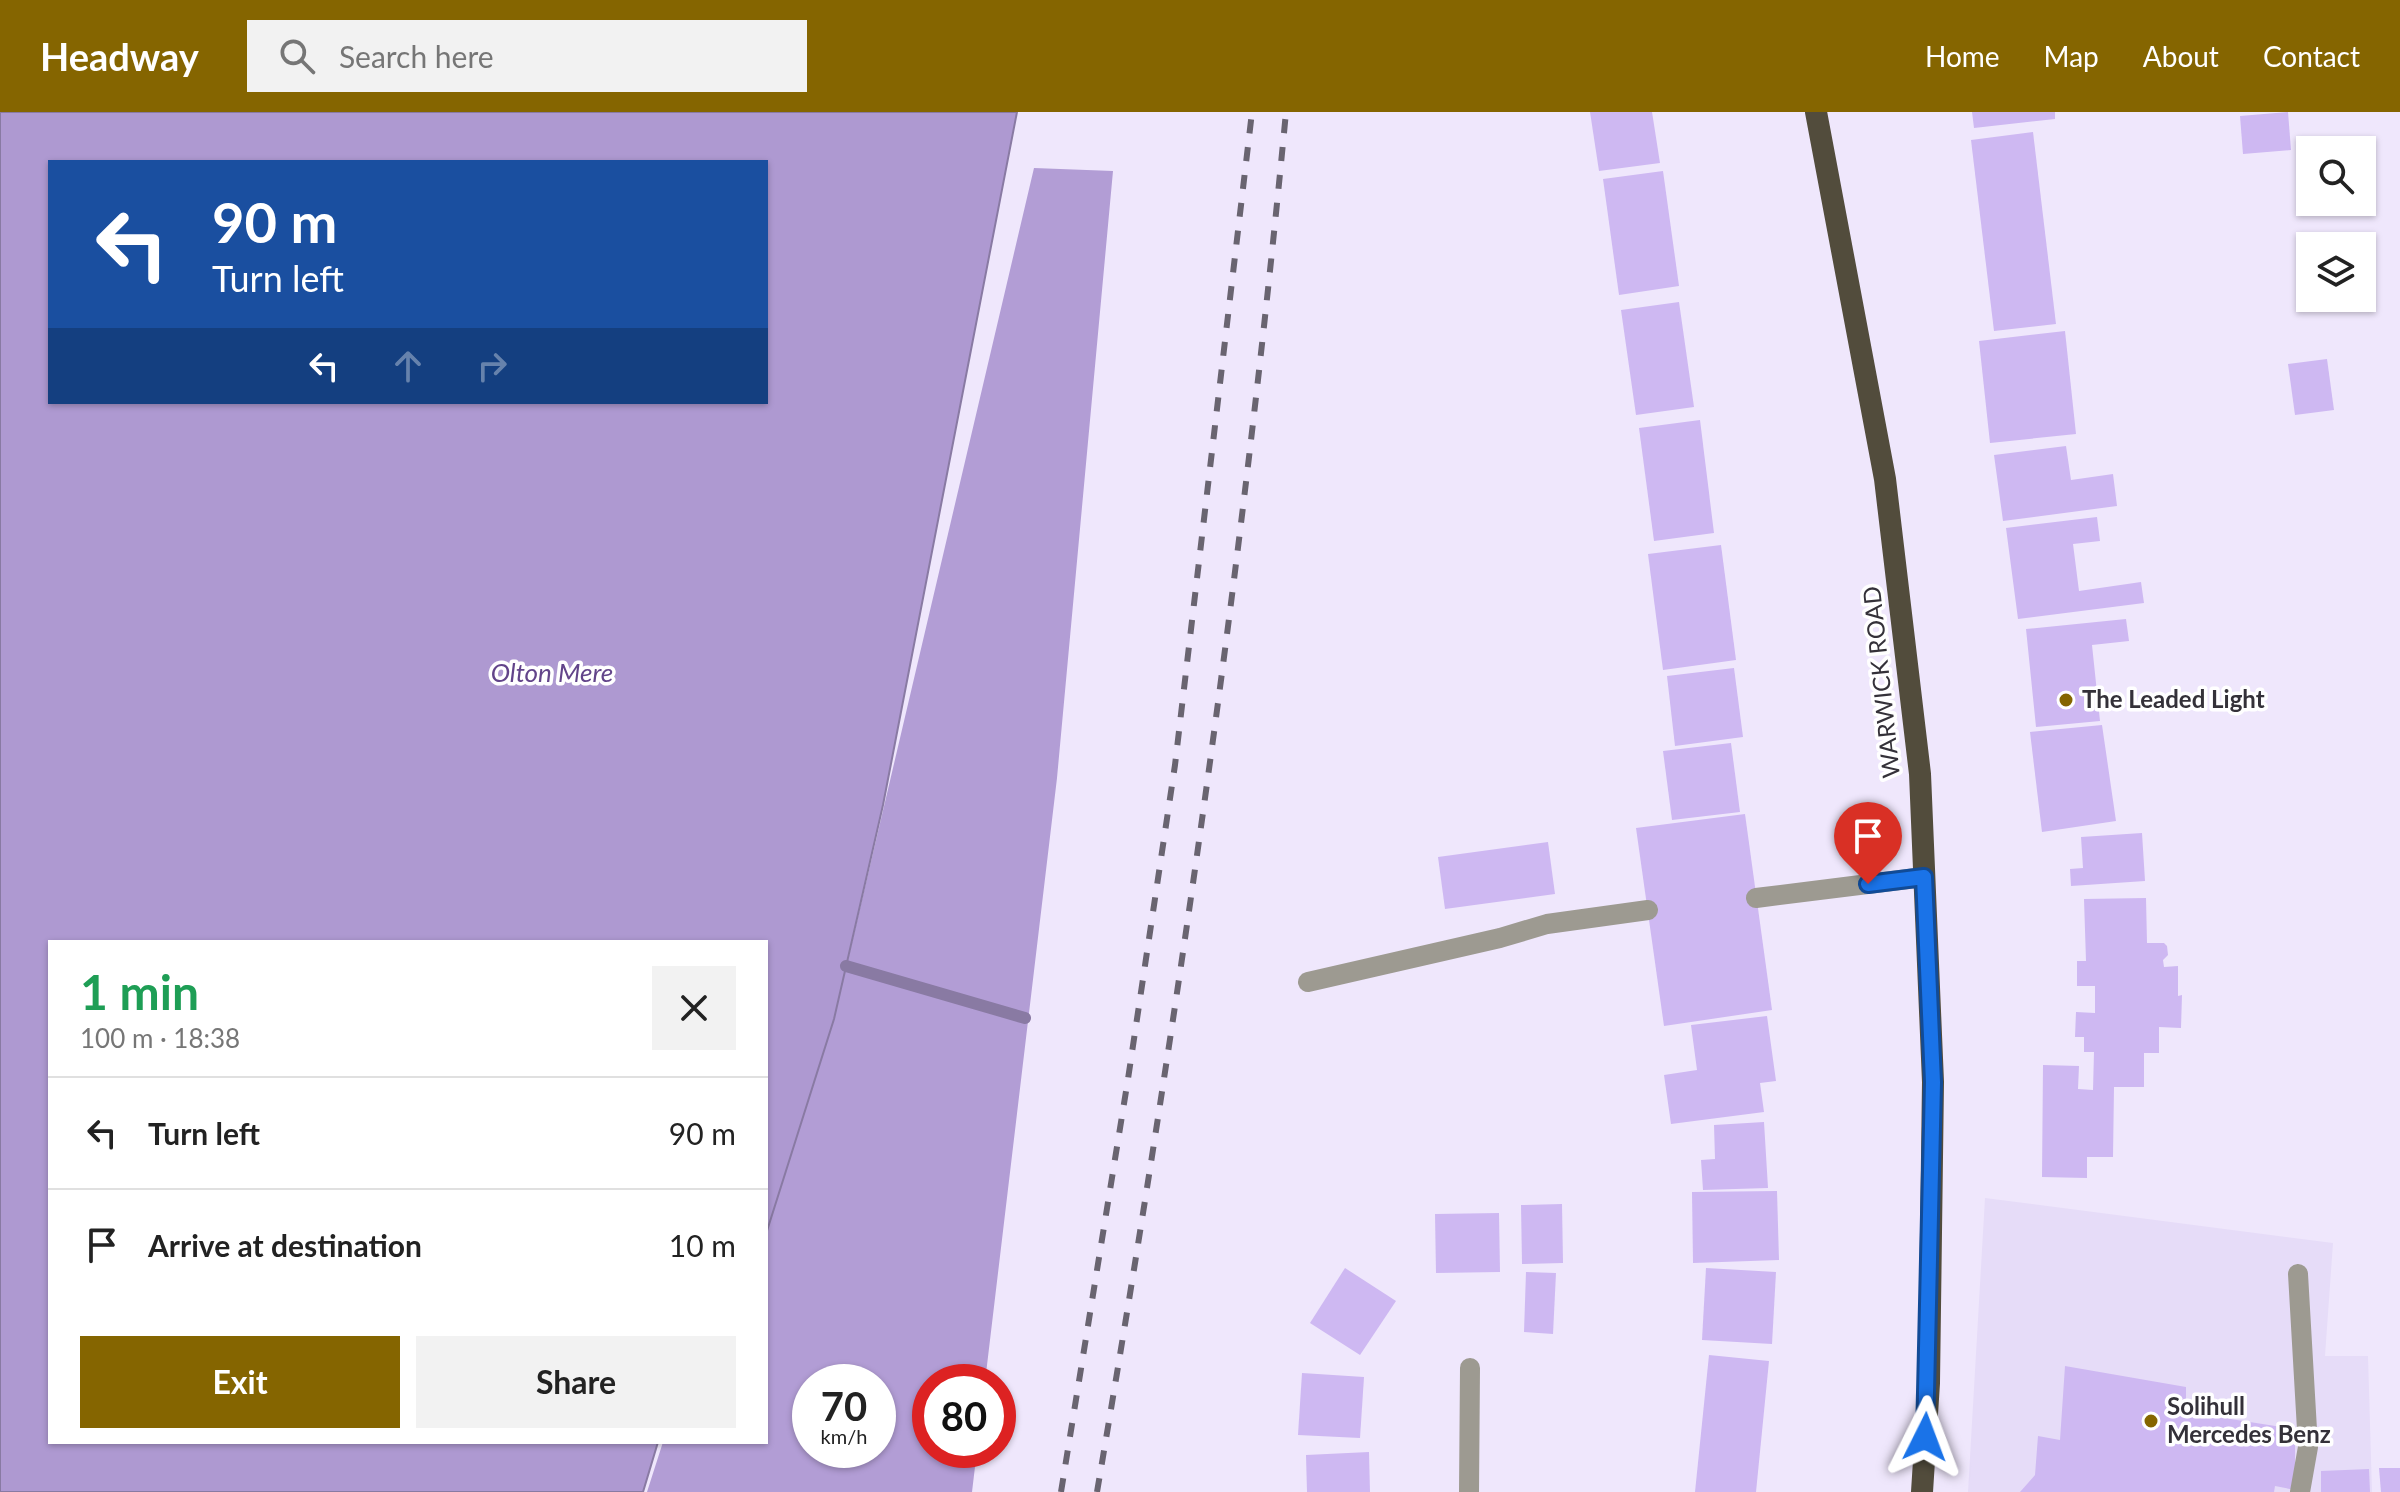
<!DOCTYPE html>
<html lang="en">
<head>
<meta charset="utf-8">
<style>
	:root { --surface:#fff; --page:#f2f2f2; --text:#222; --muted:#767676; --line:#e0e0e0; --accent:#856500 }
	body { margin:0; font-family:Lato,sans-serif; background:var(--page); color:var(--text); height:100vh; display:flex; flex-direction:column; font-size:30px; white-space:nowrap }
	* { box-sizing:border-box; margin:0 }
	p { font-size:26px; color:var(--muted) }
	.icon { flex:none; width:44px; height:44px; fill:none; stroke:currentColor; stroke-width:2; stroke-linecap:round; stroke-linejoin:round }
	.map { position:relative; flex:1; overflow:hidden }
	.side { position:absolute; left:48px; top:828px; width:720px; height:504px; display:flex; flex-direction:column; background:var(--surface); border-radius:0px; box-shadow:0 2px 6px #0004 }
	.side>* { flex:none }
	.banner { position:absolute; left:48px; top:48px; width:720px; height:244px; border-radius:0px; box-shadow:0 2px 6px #0004; background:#1a4fa0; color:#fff; overflow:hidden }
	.fabs { position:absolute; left:2296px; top:24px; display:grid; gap:16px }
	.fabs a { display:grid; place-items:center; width:80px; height:80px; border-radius:0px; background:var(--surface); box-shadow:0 2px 6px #0004; font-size:40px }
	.speed { position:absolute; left:792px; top:1252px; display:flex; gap:16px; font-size:40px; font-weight:700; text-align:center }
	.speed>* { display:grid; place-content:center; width:104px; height:104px; border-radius:50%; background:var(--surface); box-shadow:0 2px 6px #0004; line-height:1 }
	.speed small { font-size:20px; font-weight:400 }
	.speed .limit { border:12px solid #d22; background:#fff; color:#111 }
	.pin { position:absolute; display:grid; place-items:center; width:68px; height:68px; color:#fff; margin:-82px -34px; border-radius:50% 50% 50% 0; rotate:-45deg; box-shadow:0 0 8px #0007 }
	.pin .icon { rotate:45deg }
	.me { position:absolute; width:88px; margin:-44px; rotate:3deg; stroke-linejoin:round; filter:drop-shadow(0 0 6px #0008) }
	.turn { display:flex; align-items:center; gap:28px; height:168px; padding:0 32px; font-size:36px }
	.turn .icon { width:104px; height:104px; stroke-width:2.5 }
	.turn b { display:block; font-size:56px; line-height:68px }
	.lanes { display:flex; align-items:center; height:76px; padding:0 32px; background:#0003; justify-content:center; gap:40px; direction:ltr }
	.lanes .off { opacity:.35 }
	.round { display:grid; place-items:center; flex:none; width:84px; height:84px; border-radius:0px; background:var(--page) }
	.overview { display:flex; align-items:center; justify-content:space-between; height:136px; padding:0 32px }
	h1 { font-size:48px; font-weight:700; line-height:60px; color:#1e9e55 }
	.cta { display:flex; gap:16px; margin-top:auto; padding:16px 32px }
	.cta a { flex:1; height:92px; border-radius:0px; background:var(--accent); color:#fff; font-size:32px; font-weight:700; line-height:92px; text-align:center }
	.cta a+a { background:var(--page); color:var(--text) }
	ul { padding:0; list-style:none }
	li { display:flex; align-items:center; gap:24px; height:112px; padding:0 32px; border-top:2px solid var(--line) }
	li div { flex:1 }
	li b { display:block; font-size:30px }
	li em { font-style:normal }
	header { display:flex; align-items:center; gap:48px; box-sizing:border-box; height:112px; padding:0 40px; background:var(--accent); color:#fff }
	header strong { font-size:38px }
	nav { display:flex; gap:44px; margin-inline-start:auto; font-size:28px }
	.search { width:560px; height:72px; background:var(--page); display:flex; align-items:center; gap:20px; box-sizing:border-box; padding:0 28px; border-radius:0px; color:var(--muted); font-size:30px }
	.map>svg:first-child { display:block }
	.built { fill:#e6dcf8 }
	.forest { fill:#b29dd5; fill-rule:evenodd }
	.water { fill:#ae99d1; stroke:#897aa3; stroke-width:2; fill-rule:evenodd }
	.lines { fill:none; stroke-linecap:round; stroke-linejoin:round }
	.stream { stroke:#897aa3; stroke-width:12 }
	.building { fill:#ceb8f2 }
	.service { stroke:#9d9a91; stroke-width:20 }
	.minor { stroke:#9d9a91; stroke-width:20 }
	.trunk { stroke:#524c3c; stroke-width:22 }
	.rail { stroke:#696470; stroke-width:6; stroke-dasharray:14 14; stroke-linecap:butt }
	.route-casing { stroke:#114b97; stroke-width:20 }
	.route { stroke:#1a73e8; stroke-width:14 }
	.poi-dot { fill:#856500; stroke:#fff; stroke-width:3 }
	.labels { text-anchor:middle; stroke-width:7; stroke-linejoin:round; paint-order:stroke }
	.street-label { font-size:24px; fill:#343139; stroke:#fff }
	.poi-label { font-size:24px; font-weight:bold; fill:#343139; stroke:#fff; text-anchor:start }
	.water-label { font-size:26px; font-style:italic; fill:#62448a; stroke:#fff }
</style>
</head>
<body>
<header>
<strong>Headway</strong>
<div class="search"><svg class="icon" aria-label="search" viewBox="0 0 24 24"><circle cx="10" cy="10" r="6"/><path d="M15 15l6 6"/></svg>Search here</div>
<nav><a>Home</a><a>Map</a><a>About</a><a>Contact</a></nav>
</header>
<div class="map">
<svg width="2400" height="1380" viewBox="0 0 2400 1380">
	<rect width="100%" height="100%" fill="#efe7fc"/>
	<path class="built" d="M 1985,1086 L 2333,1131 L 2325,1244 L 2368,1244 L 2372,1380 L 1968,1380 Z"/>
	<path class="forest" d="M 1034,56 L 1113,59 L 1057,666 L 985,1270 L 930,1270 L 930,1338 L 977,1338 L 972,1380 L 647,1380 L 663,1330 L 766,1330 L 766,1068 L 834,907 ZM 810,1270 L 878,1270 L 878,1338 L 810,1338 Z"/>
	<path class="water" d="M 0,0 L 1017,0 L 883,693 L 834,907 L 766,1122 L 766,830 L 50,830 L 50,1330 L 658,1330 L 643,1380 L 0,1380 ZM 50,50 L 766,50 L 766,290 L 50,290 Z"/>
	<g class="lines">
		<path class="stream" d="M 846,854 L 1025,906"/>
	</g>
	<g class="building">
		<path d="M 1590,0 L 1652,0 L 1660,51 L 1599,59 Z"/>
		<path d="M 1972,0 L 2055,0 L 2055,7 L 1974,16 Z"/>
		<path d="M 2288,0 L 2291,38 L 2243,42 L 2240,4 Z"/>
		<path d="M 2033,20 L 2056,212 L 1994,219 L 1971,28 Z"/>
		<path d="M 1663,59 L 1679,174 L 1619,183 L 1603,67 Z"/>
		<path d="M 1679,190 L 1694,295 L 1636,303 L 1621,198 Z"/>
		<path d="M 2065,219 L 2076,322 L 1990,331 L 1979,229 Z"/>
		<path d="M 2327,247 L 2334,298 L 2295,303 L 2288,252 Z"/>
		<path d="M 1700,308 L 1714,421 L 1654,429 L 1639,316 Z"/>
		<path d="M 2066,334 L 2071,368 L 2113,362 L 2117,394 L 2003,409 L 1994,343 Z"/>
		<path d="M 2097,405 L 2100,429 L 2073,432 L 2079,479 L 2141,470 L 2144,491 L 2018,507 L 2006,416 Z"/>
		<path d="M 1721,433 L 1736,548 L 1663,558 L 1648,442 Z"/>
		<path d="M 2126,507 L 2129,529 L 2092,533 L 2100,609 L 2036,615 L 2026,517 Z"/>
		<path d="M 1734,556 L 1743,625 L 1675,634 L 1667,564 Z"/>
		<path d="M 2102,613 L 2116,709 L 2042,720 L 2030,620 Z"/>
		<path d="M 1731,631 L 1740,700 L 1672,708 L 1663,639 Z"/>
		<path d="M 1745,702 L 1772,898 L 1664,914 L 1636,716 Z"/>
		<path d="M 2142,721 L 2145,769 L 2071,774 L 2070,757 L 2083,756 L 2081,725 Z"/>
		<path d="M 1548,730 L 1555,782 L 1445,797 L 1438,745 Z"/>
		<path d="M 2146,786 L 2147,831 L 2164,831 L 2167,834 L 2168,843 L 2163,848 L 2164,855 L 2178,854 L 2178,884 L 2182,883 L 2181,916 L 2159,915 L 2159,941 L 2144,941 L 2144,975 L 2114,975 L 2113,1045 L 2087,1045 L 2087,1066 L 2042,1065 L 2043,953 L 2079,954 L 2078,977 L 2093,978 L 2094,940 L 2084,940 L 2084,925 L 2075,925 L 2076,900 L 2095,901 L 2095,874 L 2077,874 L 2077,849 L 2086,849 L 2084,787 Z"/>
		<path d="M 1767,904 L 1776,969 L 1760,971 L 1764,1000 L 1671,1012 L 1664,963 L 1697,958 L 1691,913 Z"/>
		<path d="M 1764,1010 L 1768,1076 L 1703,1078 L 1701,1048 L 1715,1047 L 1714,1013 Z"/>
		<path d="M 1777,1079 L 1779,1148 L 1693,1151 L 1692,1080 Z"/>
		<path d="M 1562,1092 L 1563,1151 L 1522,1152 L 1521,1093 Z"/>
		<path d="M 1499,1101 L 1500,1160 L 1436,1161 L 1435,1102 Z"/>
		<path d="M 1345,1156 L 1396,1189 L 1360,1243 L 1310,1211 Z"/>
		<path d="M 1706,1156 L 1776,1160 L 1772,1232 L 1702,1228 Z"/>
		<path d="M 1526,1160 L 1556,1161 L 1553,1222 L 1524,1220 Z"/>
		<path d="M 1709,1243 L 1769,1249 L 1756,1380 L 1695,1380 Z"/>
		<path d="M 2065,1254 L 2186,1275 L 2186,1300 L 2295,1317 L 2295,1378 L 2275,1374 L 2274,1380 L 2020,1380 L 2035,1363 L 2038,1324 L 2060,1328 Z"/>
		<path d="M 1302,1261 L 1364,1265 L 1360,1326 L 1298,1323 Z"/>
		<path d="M 1369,1340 L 1370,1380 L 1307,1380 L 1306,1343 Z"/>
		<path d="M 2379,1356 L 2400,1356 L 2400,1380 L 2381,1380 Z"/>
		<path d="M 2369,1357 L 2370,1380 L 2321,1380 L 2321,1359 Z"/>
	</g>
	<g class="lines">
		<g class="service">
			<path d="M 1756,786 L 1924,765"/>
			<path d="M 1308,870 L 1500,826 L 1547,812 L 1648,798"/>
			<path d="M 2298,1162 L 2308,1335 L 2300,1380"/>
		</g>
		<path class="minor" d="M 1469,1380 L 1470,1256"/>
		<path class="trunk" d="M 1816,0 L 1885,367 L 1920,662 L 1933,970 L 1929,1271 L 1922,1380"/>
		<g class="rail">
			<path d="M 1061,1380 L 1128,967 L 1175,653 L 1252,0"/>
			<path d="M 1097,1380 C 1175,922 1242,462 1286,0"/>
		</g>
	</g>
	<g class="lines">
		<defs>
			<path id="route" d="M 1868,772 L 1924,765 L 1933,970 L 1925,1325"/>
		</defs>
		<use href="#route" class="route-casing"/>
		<use href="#route" class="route"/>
	</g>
	<g class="poi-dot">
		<circle cx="2066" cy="588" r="8"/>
		<circle cx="2151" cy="1309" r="8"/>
	</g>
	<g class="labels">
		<g class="street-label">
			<text transform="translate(1882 570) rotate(-96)" y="8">WARWICK ROAD</text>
		</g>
		<g class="poi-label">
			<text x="2082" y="596">The Leaded Light</text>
			<text x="2167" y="1303">Solihull<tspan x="2167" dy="28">Mercedes Benz</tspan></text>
		</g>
		<g class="water-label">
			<text x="552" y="570">Olton Mere</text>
		</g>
	</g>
</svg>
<div class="fabs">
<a><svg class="icon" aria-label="search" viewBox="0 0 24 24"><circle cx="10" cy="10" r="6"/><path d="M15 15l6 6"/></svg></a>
<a><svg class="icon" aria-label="layers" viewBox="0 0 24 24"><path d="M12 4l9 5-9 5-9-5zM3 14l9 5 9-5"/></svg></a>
</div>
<div class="speed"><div>70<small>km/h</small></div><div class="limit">80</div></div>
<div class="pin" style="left:1868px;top:772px;background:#d93025"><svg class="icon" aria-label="arrive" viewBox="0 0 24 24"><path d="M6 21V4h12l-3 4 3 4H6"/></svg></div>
<svg class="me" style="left:1925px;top:1325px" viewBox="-20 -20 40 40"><path d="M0-17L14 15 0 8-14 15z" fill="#1a73e8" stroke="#fff" stroke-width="4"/></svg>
<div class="banner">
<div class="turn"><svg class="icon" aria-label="left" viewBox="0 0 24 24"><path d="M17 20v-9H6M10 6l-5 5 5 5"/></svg><div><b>90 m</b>Turn left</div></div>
<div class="lanes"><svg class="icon" aria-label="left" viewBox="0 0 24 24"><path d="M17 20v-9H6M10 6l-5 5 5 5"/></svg><svg class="icon off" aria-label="ahead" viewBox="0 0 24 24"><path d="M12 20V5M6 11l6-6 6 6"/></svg><svg class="icon off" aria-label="right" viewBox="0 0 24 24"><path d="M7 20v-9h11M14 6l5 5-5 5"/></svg></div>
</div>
<section class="side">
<div class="overview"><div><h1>1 min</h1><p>100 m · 18:38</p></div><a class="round"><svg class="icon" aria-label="close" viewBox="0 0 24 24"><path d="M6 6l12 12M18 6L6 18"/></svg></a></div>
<ul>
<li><svg class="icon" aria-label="left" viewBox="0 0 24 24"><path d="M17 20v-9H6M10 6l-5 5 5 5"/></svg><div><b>Turn left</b></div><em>90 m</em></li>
<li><svg class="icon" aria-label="arrive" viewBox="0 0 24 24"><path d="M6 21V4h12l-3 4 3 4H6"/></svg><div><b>Arrive at destination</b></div><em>10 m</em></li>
</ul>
<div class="cta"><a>Exit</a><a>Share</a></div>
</section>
</div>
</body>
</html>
